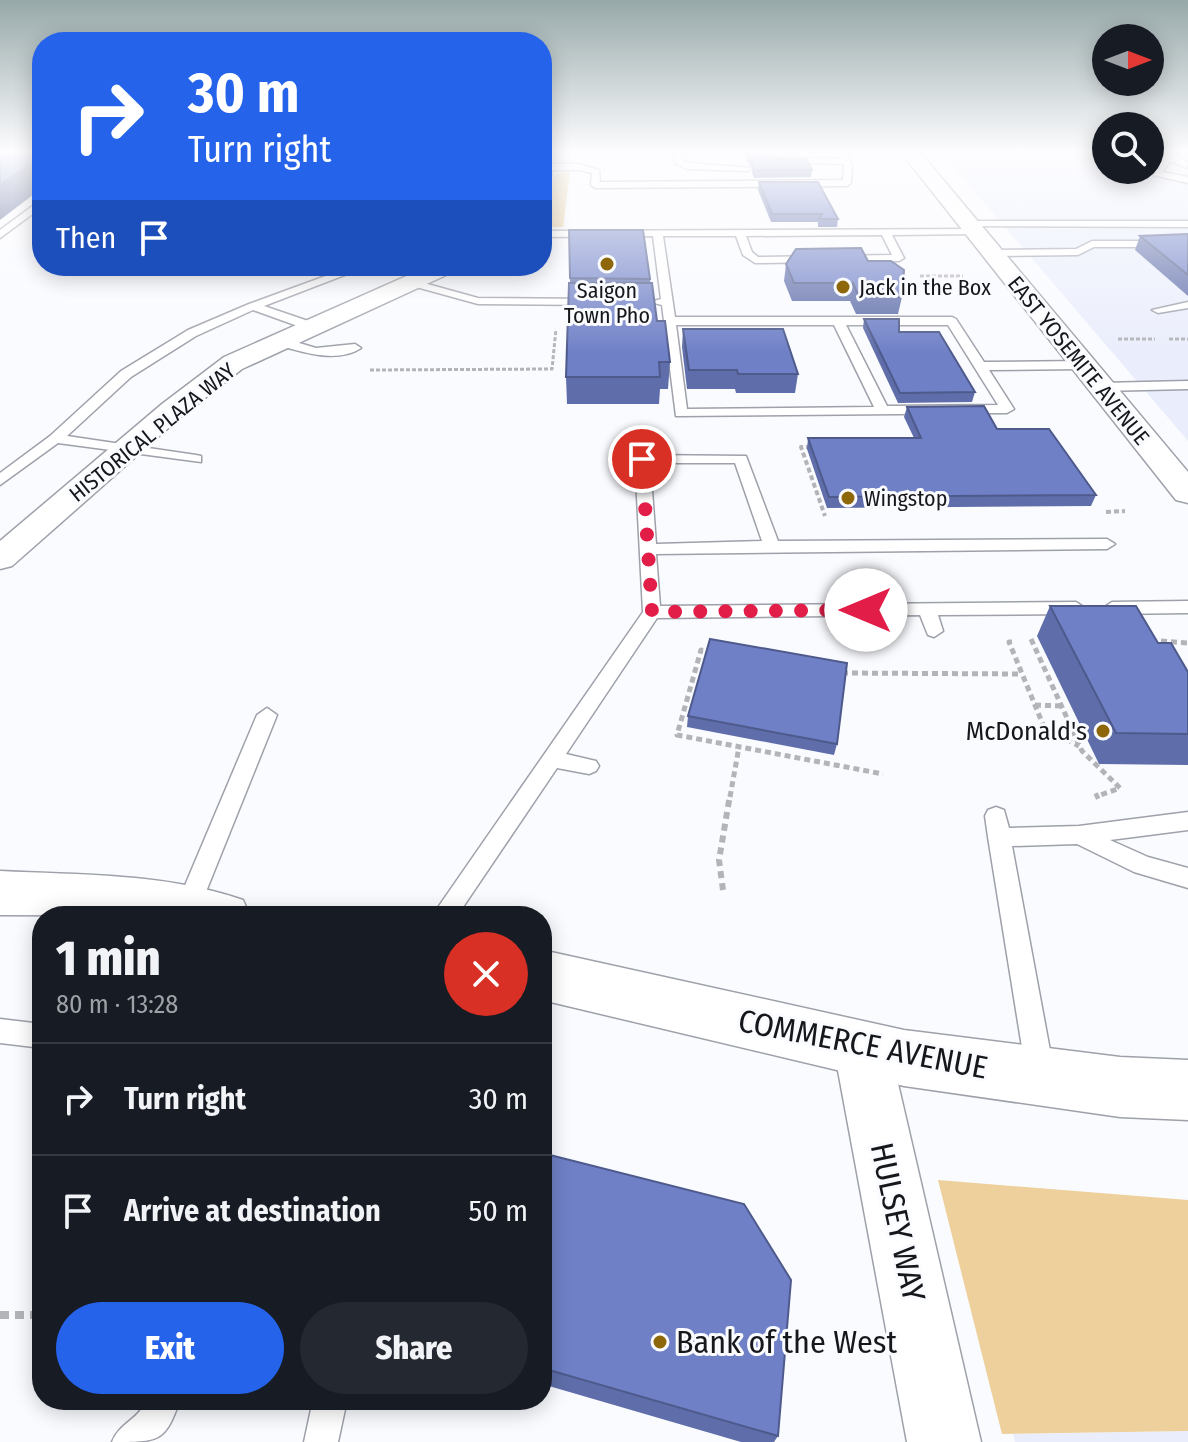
<!DOCTYPE html>
<html lang="en">
<head>
<meta charset="utf-8">
<style>
	:root { --surface:#171b24; --page:#242831; --text:#f1f3f6; --muted:#9ea1a6; --line:#363941; --accent:#2563eb }
	body { margin:0; font-family:"Fira Sans Condensed",sans-serif; background:var(--page); color:var(--text); height:100vh; display:flex; flex-direction:column; font-size:30px; white-space:nowrap }
	* { box-sizing:border-box; margin:0 }
	p { font-size:26px; color:var(--muted) }
	.icon { flex:none; width:44px; height:44px; fill:none; stroke:currentColor; stroke-width:2; stroke-linecap:round; stroke-linejoin:round }
	.map { position:relative; flex:1; overflow:hidden }
	.panel { position:absolute; left:32px; top:906px; width:520px; height:504px; display:flex; flex-direction:column; background:var(--surface); border-radius:32px; box-shadow:0 4px 20px #0003 }
	.panel>* { flex:none }
	.top-card { position:absolute; left:32px; top:32px; width:520px; height:244px; border-radius:32px; box-shadow:0 4px 20px #0003; background:#2563eb; color:#fff; overflow:hidden }
	.needle { width:52px; rotate:90deg }
	.buttons { position:absolute; left:1092px; top:24px; display:grid; gap:16px }
	.buttons a { display:grid; place-items:center; width:72px; height:72px; border-radius:50%; background:var(--surface); box-shadow:0 4px 20px #0003; font-size:40px }
	.pin { position:absolute; display:grid; place-items:center; width:68px; height:68px; color:#fff; margin:-34px; border:4px solid #fff; border-radius:50%; box-shadow:0 2px 8px #0007 }
	.me { position:absolute; width:88px; margin:-44px; rotate:270deg; stroke-linejoin:round; filter:drop-shadow(0 0 6px #0008) }
	.turn { display:flex; align-items:center; gap:28px; height:168px; padding:0 24px; font-size:36px }
	.turn .icon { width:104px; height:104px; stroke-width:2.5 }
	.turn b { display:block; font-size:56px; line-height:68px }
	.then { display:flex; align-items:center; height:76px; padding:0 24px; background:#0003; gap:16px; font-size:30px }
	.round { display:grid; place-items:center; flex:none; width:84px; height:84px; border-radius:42px; background:var(--page) }
	.head { display:flex; align-items:center; justify-content:space-between; height:136px; padding:0 24px }
	h1 { font-size:48px; font-weight:800; line-height:60px }
	.cta { display:flex; gap:16px; margin-top:auto; padding:16px 24px }
	.cta a { flex:1; height:92px; border-radius:48px; background:var(--accent); color:#fff; font-size:32px; font-weight:800; line-height:92px; text-align:center }
	.cta a+a { background:var(--page); color:var(--text) }
	ul { padding:0; list-style:none }
	li { display:flex; align-items:center; gap:24px; height:112px; padding:0 24px; border-top:2px solid var(--line) }
	li div { flex:1 }
	li b { display:block; font-size:30px }
	li em { font-style:normal }
	.map>svg:first-child { display:block }
	.built { fill:#eaeefc }
	.green { fill:#edd09b }
	.lines { fill:none; stroke-linecap:round; stroke-linejoin:round }
	.service-casing { stroke:#9ea0aa; stroke-width:3 }
	.minor-casing { stroke:#9ea0aa; stroke-width:3 }
	.tertiary-casing { stroke:#9ea0aa; stroke-width:3 }
	.secondary-casing { stroke:#9ea0aa; stroke-width:3 }
	.path-far4 { stroke:#b3b4b8; stroke-width:3; stroke-dasharray:4 2; stroke-linecap:butt }
	.path-far3 { stroke:#b3b4b8; stroke-width:4; stroke-dasharray:5 3; stroke-linecap:butt }
	.path-far2 { stroke:#b3b4b8; stroke-width:5; stroke-dasharray:6 4; stroke-linecap:butt }
	.path-far1 { stroke:#b3b4b8; stroke-width:6; stroke-dasharray:7 5; stroke-linecap:butt }
	.path { stroke:#b3b4b8; stroke-width:8; stroke-dasharray:9 6; stroke-linecap:butt }
	.service { fill:#fff; fill-rule:evenodd }
	.minor { fill:#fff; fill-rule:evenodd }
	.tertiary { fill:#fff; fill-rule:evenodd }
	.secondary { fill:#fff; fill-rule:evenodd }
	.wall { fill:#5f6eaa }
	.shaded-wall { fill:#4e5a8b }
	.building { fill:#6f80c6; stroke:#4e5a8b; stroke-width:2 }
	.route { stroke:#e11d48; stroke-width:14; stroke-dasharray:0 25.2 }
	.poi-dot { fill:#8d6709; stroke:#fafbff; stroke-width:3 }
	.labels { text-anchor:middle; stroke-width:6; stroke-linejoin:round; paint-order:stroke }
	.far-poi-label { font-size:22px; fill:#16171a; stroke:#fafbff; text-anchor:start }
	.far-street-label { font-size:22px; fill:#16171a; stroke:#fafbff }
	.poi-label { font-size:26px; fill:#16171a; stroke:#fafbff; text-anchor:end }
	.near-street-label { font-size:32px; fill:#16171a; stroke:#fafbff }
	.near-poi-label { font-size:32px; fill:#16171a; stroke:#fafbff; text-anchor:start }
</style>
</head>
<body>
<div class="map">
<svg width="1188" height="1442" viewBox="0 0 1188 1442">
	<rect width="100%" height="100%" fill="#fafbff"/>
	<g class="built">
		<path d="M 940,151 L 1106,151 L 1106,170 L 1150,170 L 1150,151 L 1188,151 L 1188,441 Z"/>
		<path d="M 1188,1431 L 1188,1442 L 1015,1442 L 1013,1434 Z"/>
	</g>
	<g class="green">
		<path d="M 570,172 L 563,227 L 542,227 L 542,201 L 556,174 Z"/>
		<path d="M 938,1180 L 1188,1200 L 1188,1431 L 1002,1434 Z"/>
	</g>
	<g class="lines">
		<defs>
			<g id="service">
				<path d="M 672,151 L 680,151 L 683,161 L 689,163 L 752,168 L 748,171 L 687,169 L 676,164 Z"/>
				<path d="M 765,151 L 773,151 L 776,157 L 841,159 L 836,151 L 844,151 L 852,164 L 851,183 L 847,186 L 595,188 L 591,185 L 592,173 L 579,170 L 542,170 L 542,164 L 579,164 L 599,170 L 600,182 L 843,180 L 844,164 L 773,162 Z"/>
				<path d="M 1157,151 L 1167,151 L 1188,162 L 1187,168 L 1170,161 L 1162,172 L 1188,177 L 1188,183 L 1153,175 L 1164,157 Z"/>
				<path d="M 42,199 L 42,207 L 0,238 L 0,230 Z"/>
				<path d="M 968,221 L 1188,221 L 1188,227 L 965,226 Z"/>
				<path d="M 974,229 L 977,234 L 892,235 L 904,258 L 899,261 L 755,263 L 743,255 L 736,236 L 663,236 L 675,317 L 952,317 L 956,319 L 984,362 L 1082,361 L 1088,365 L 1082,369 L 989,370 L 1014,409 L 1007,413 L 676,416 L 662,305 L 650,302 L 661,299 L 653,236 L 542,237 L 542,231 ZM 882,235 L 892,255 L 758,257 L 752,252 L 746,236 ZM 676,325 L 834,325 L 874,407 L 687,409 ZM 846,325 L 948,325 L 998,405 L 887,406 Z"/>
				<path d="M 1092,241 L 1188,241 L 1188,247 L 1094,247 L 1078,255 L 992,256 L 987,253 L 992,250 L 1076,249 Z"/>
				<path d="M 353,266 L 368,266 L 264,306 L 314,323 L 314,329 L 306,329 L 253,310 L 196,336 L 131,377 L 67,436 L 196,455 L 201,456 L 201,462 L 58,443 L 0,485 L 0,473 L 50,436 L 121,371 L 188,330 L 249,304 Z"/>
				<path d="M 413,280 L 478,298 L 596,299 L 602,302 L 596,305 L 478,304 L 409,285 L 409,281 Z"/>
				<path d="M 1188,302 L 1188,308 L 1158,313 L 1152,310 Z"/>
				<path d="M 279,337 L 316,348 L 355,344 L 361,348 C 337,364 301,352 275,344 L 273,341 Z"/>
				<path d="M 1188,381 L 1188,389 L 1101,391 L 1094,387 L 1101,383 Z"/>
				<path d="M 642,455 L 746,456 L 778,541 L 1107,539 L 1115,544 L 1107,549 L 656,554 L 660,606 L 1076,602 L 1085,608 L 1076,614 L 938,615 L 943,631 L 934,637 L 928,635 L 920,615 L 657,618 L 566,754 L 596,761 L 599,766 L 596,771 L 589,774 L 557,768 L 457,916 L 432,916 L 643,612 L 635,459 ZM 650,463 L 735,463 L 762,541 L 656,544 Z"/>
				<path d="M 1188,601 L 1188,613 L 1112,614 L 1103,608 L 1112,602 Z"/>
				<path d="M 267,708 L 277,715 L 199,909 L 196,916 L 178,916 L 175,909 L 257,715 Z"/>
				<path d="M 996,807 L 1004,810 L 1009,828 L 1079,826 L 1188,812 L 1188,830 L 1110,840 L 1148,857 L 1188,868 L 1188,888 L 1134,872 L 1077,844 L 1012,846 L 1054,1072 L 1050,1081 L 1040,1085 L 1030,1081 L 1026,1072 L 988,837 L 985,816 L 988,810 Z"/>
				<path d="M 0,1019 L 42,1024 L 42,1048 L 0,1043 Z"/>
				<path d="M 146,1400 L 180,1400 C 165,1442 160,1442 112,1442 C 119,1423 140,1419 146,1400 Z"/>
				<path d="M 313,1400 L 347,1400 L 338,1442 L 304,1442 Z"/>
			</g>
			<g id="minor">
				<path d="M 542,151 L 555,151 L 551,177 L 542,183 Z"/>
				<path d="M 429,266 L 458,266 L 455,271 L 242,369 L 182,416 L 12,566 L 0,569 L 0,541 L 162,404 L 224,357 Z"/>
				<path d="M 862,1022 L 882,1030 L 890,1049 L 981,1442 L 907,1442 L 834,1049 L 842,1030 Z"/>
			</g>
			<g id="tertiary">
				<path d="M 0,871 C 80,875 166,873 243,900 L 250,916 L 0,915 Z"/>
				<path d="M 542,950 L 904,1030 L 1120,1057 L 1188,1060 L 1188,1120 L 1120,1117 L 904,1086 L 542,1000 Z"/>
			</g>
			<path id="secondary" d="M 900,151 L 919,151 L 1188,472 L 1188,503 L 1176,500 Z"/>
		</defs>
		<use href="#service" class="service-casing"/>
		<use href="#minor" class="minor-casing"/>
		<use href="#tertiary" class="tertiary-casing"/>
		<use href="#secondary" class="secondary-casing"/>
		<g class="path-far4">
			<path d="M 920,276 L 963,276"/>
			<path d="M 1118,339 L 1155,339"/>
			<path d="M 1169,339 L 1188,339"/>
			<path d="M 370,370 L 552,369 L 556,329"/>
		</g>
		<g class="path-far3">
			<path d="M 811,447 L 801,447 L 825,516"/>
			<path d="M 1106,512 L 1125,511"/>
		</g>
		<g class="path-far2">
			<path d="M 1031,639 L 1082,751 L 1120,788 L 1095,797"/>
			<path d="M 1161,641 L 1188,643"/>
			<path d="M 1012,642 L 1009,642 L 1044,727 L 1079,746"/>
			<path d="M 713,652 L 701,650 L 677,735 L 883,774"/>
			<path d="M 842,673 L 1022,674"/>
			<path d="M 1035,705 L 1061,706"/>
			<path d="M 730,797 L 739,747"/>
		</g>
		<g class="path-far1">
			<path d="M 1095,797 L 1099,795"/>
			<path d="M 723,890 L 719,860 L 730,795"/>
		</g>
		<path class="path" d="M 0,1315 L 42,1315"/>
		<use href="#service" class="service"/>
		<use href="#minor" class="minor"/>
		<use href="#tertiary" class="tertiary"/>
		<use href="#secondary" class="secondary"/>
	</g>
	<g class="wall">
		<path d="M 743,151 L 768,151 L 774,158 L 812,170 L 811,177 L 754,178 L 752,172 L 752,166 L 749,165 Z"/>
		<path d="M 776,151 L 799,151 L 799,155 L 778,154 Z"/>
		<path d="M 759,182 L 838,219 L 837,227 L 818,227 L 818,222 L 771,222 L 758,190 Z"/>
		<path d="M 569,230 L 650,279 L 657,321 L 670,362 L 668,389 L 660,389 L 659,404 L 567,404 L 566,377 L 570,283 Z"/>
		<path d="M 1188,234 L 1188,296 L 1135,250 L 1140,236 Z"/>
		<path d="M 868,261 L 902,297 L 898,314 L 856,314 L 850,301 L 792,301 L 784,281 L 786,264 Z"/>
		<path d="M 864,319 L 899,332 L 975,392 L 972,402 L 898,403 L 863,328 Z"/>
		<path d="M 683,329 L 798,374 L 795,393 L 736,393 L 735,389 L 687,389 L 682,347 Z"/>
		<path d="M 907,407 L 997,429 L 1096,495 L 1091,506 L 827,508 L 807,449 L 808,438 L 914,438 L 904,417 Z"/>
		<path d="M 1050,606 L 1158,643 L 1188,672 L 1188,765 L 1099,764 L 1037,636 Z"/>
		<path d="M 688,716 L 837,744 L 834,755 L 687,727 Z"/>
		<path d="M 542,1153 L 778,1436 L 774,1442 L 741,1442 L 542,1384 Z"/>
	</g>
	<path class="shaded-wall" d="M 42,155 L 42,188 L 0,220 L 0,185 Z"/>
	<g class="building">
		<path d="M 0,151 L 42,151 L 42,155 L 0,185 Z"/>
		<path d="M 747,151 L 768,151 L 774,158 L 806,159 L 812,170 L 755,170 L 752,165 L 755,159 L 749,157 Z"/>
		<path d="M 759,182 L 818,182 L 838,219 L 819,219 L 822,214 L 772,214 Z"/>
		<path d="M 569,230 L 643,230 L 650,279 L 570,278 Z"/>
		<path d="M 1188,234 L 1188,275 L 1140,236 Z"/>
		<path d="M 861,248 L 868,261 L 891,261 L 904,270 L 902,297 L 859,297 L 853,283 L 794,283 L 786,264 L 796,249 Z"/>
		<path d="M 569,283 L 652,283 L 657,321 L 665,321 L 670,362 L 659,362 L 660,377 L 566,377 Z"/>
		<path d="M 864,319 L 899,319 L 899,332 L 939,332 L 975,392 L 900,393 Z"/>
		<path d="M 683,329 L 783,329 L 798,374 L 738,374 L 737,370 L 689,370 Z"/>
		<path d="M 984,406 L 997,429 L 1049,429 L 1096,495 L 829,497 L 808,438 L 921,438 L 907,407 Z"/>
		<path d="M 1050,606 L 1136,606 L 1158,643 L 1171,643 L 1188,672 L 1188,734 L 1116,733 Z"/>
		<path d="M 710,639 L 847,663 L 837,744 L 688,716 Z"/>
		<path d="M 542,1153 L 744,1204 L 791,1280 L 778,1436 L 542,1368 Z"/>
	</g>
	<linearGradient id="sky" x2="0" y2="1"><stop stop-color="#97a8a9"/><stop offset="0.43" stop-color="#fdfdff"/><stop offset="1" stop-color="#fdfdff" stop-opacity="0"/></linearGradient>
	<rect width="1188" height="353" fill="url(#sky)"/>
	<g class="lines">
		<path class="route" d="M 642,459 L 652,612 L 866,610"/>
	</g>
	<g class="poi-dot">
		<circle cx="607" cy="264" r="8"/>
		<circle cx="843" cy="287" r="8"/>
		<circle cx="848" cy="498" r="8"/>
		<circle cx="1103" cy="731" r="8"/>
		<circle cx="660" cy="1342" r="8"/>
	</g>
	<g class="labels">
		<g class="far-poi-label">
			<text x="859" y="295">Jack in the Box</text>
			<text x="607" y="298" text-anchor="middle">Saigon<tspan x="607" dy="25">Town Pho</tspan></text>
			<text x="864" y="506">Wingstop</text>
		</g>
		<g class="far-street-label">
			<text transform="translate(1079 360) rotate(51)" y="8">EAST YOSEMITE AVENUE</text>
			<text transform="translate(152 432) rotate(-39)" y="8">HISTORICAL PLAZA WAY</text>
		</g>
		<g class="poi-label">
			<text x="1087" y="740">McDonald's</text>
		</g>
		<g class="near-street-label">
			<text transform="translate(863 1044) rotate(11)" y="11">COMMERCE AVENUE</text>
			<text transform="translate(898 1222) rotate(78)" y="11">HULSEY WAY</text>
		</g>
		<g class="near-poi-label">
			<text x="676" y="1353">Bank of the West</text>
		</g>
	</g>
</svg>
<div class="buttons">
<a><svg class="needle" viewBox="-14 -14 28 28"><path d="M0-13l5 13h-10z" fill="#e53935"/><path d="M0 13l5-13h-10z" fill="#9ea1a6"/></svg></a>
<a><svg class="icon" aria-label="search" viewBox="0 0 24 24"><circle cx="10" cy="10" r="6"/><path d="M15 15l6 6"/></svg></a>
</div>
<div class="pin" style="left:642px;top:459px;background:#d93025"><svg class="icon" aria-label="arrive" viewBox="0 0 24 24"><path d="M6 21V4h12l-3 4 3 4H6"/></svg></div>
<svg class="me" style="left:866px;top:610px" viewBox="-20 -20 40 40"><circle r="19" fill="#fff"/><path d="M0-13L10 11 0 6-10 11z" fill="#e11d48"/></svg>
<div class="top-card">
<div class="turn"><svg class="icon" aria-label="right" viewBox="0 0 24 24"><path d="M7 20v-9h11M14 6l5 5-5 5"/></svg><div><b>30 m</b>Turn right</div></div>
<div class="then">Then<svg class="icon" aria-label="arrive" viewBox="0 0 24 24"><path d="M6 21V4h12l-3 4 3 4H6"/></svg></div>
</div>
<section class="panel">
<div class="head"><div><h1>1 min</h1><p>80 m · 13:28</p></div><a class="round" style="background:#d93025;color:#fff"><svg class="icon" aria-label="close" viewBox="0 0 24 24"><path d="M6 6l12 12M18 6L6 18"/></svg></a></div>
<ul>
<li><svg class="icon" aria-label="right" viewBox="0 0 24 24"><path d="M7 20v-9h11M14 6l5 5-5 5"/></svg><div><b>Turn right</b></div><em>30 m</em></li>
<li><svg class="icon" aria-label="arrive" viewBox="0 0 24 24"><path d="M6 21V4h12l-3 4 3 4H6"/></svg><div><b>Arrive at destination</b></div><em>50 m</em></li>
</ul>
<div class="cta"><a>Exit</a><a>Share</a></div>
</section>
</div>
</body>
</html>
